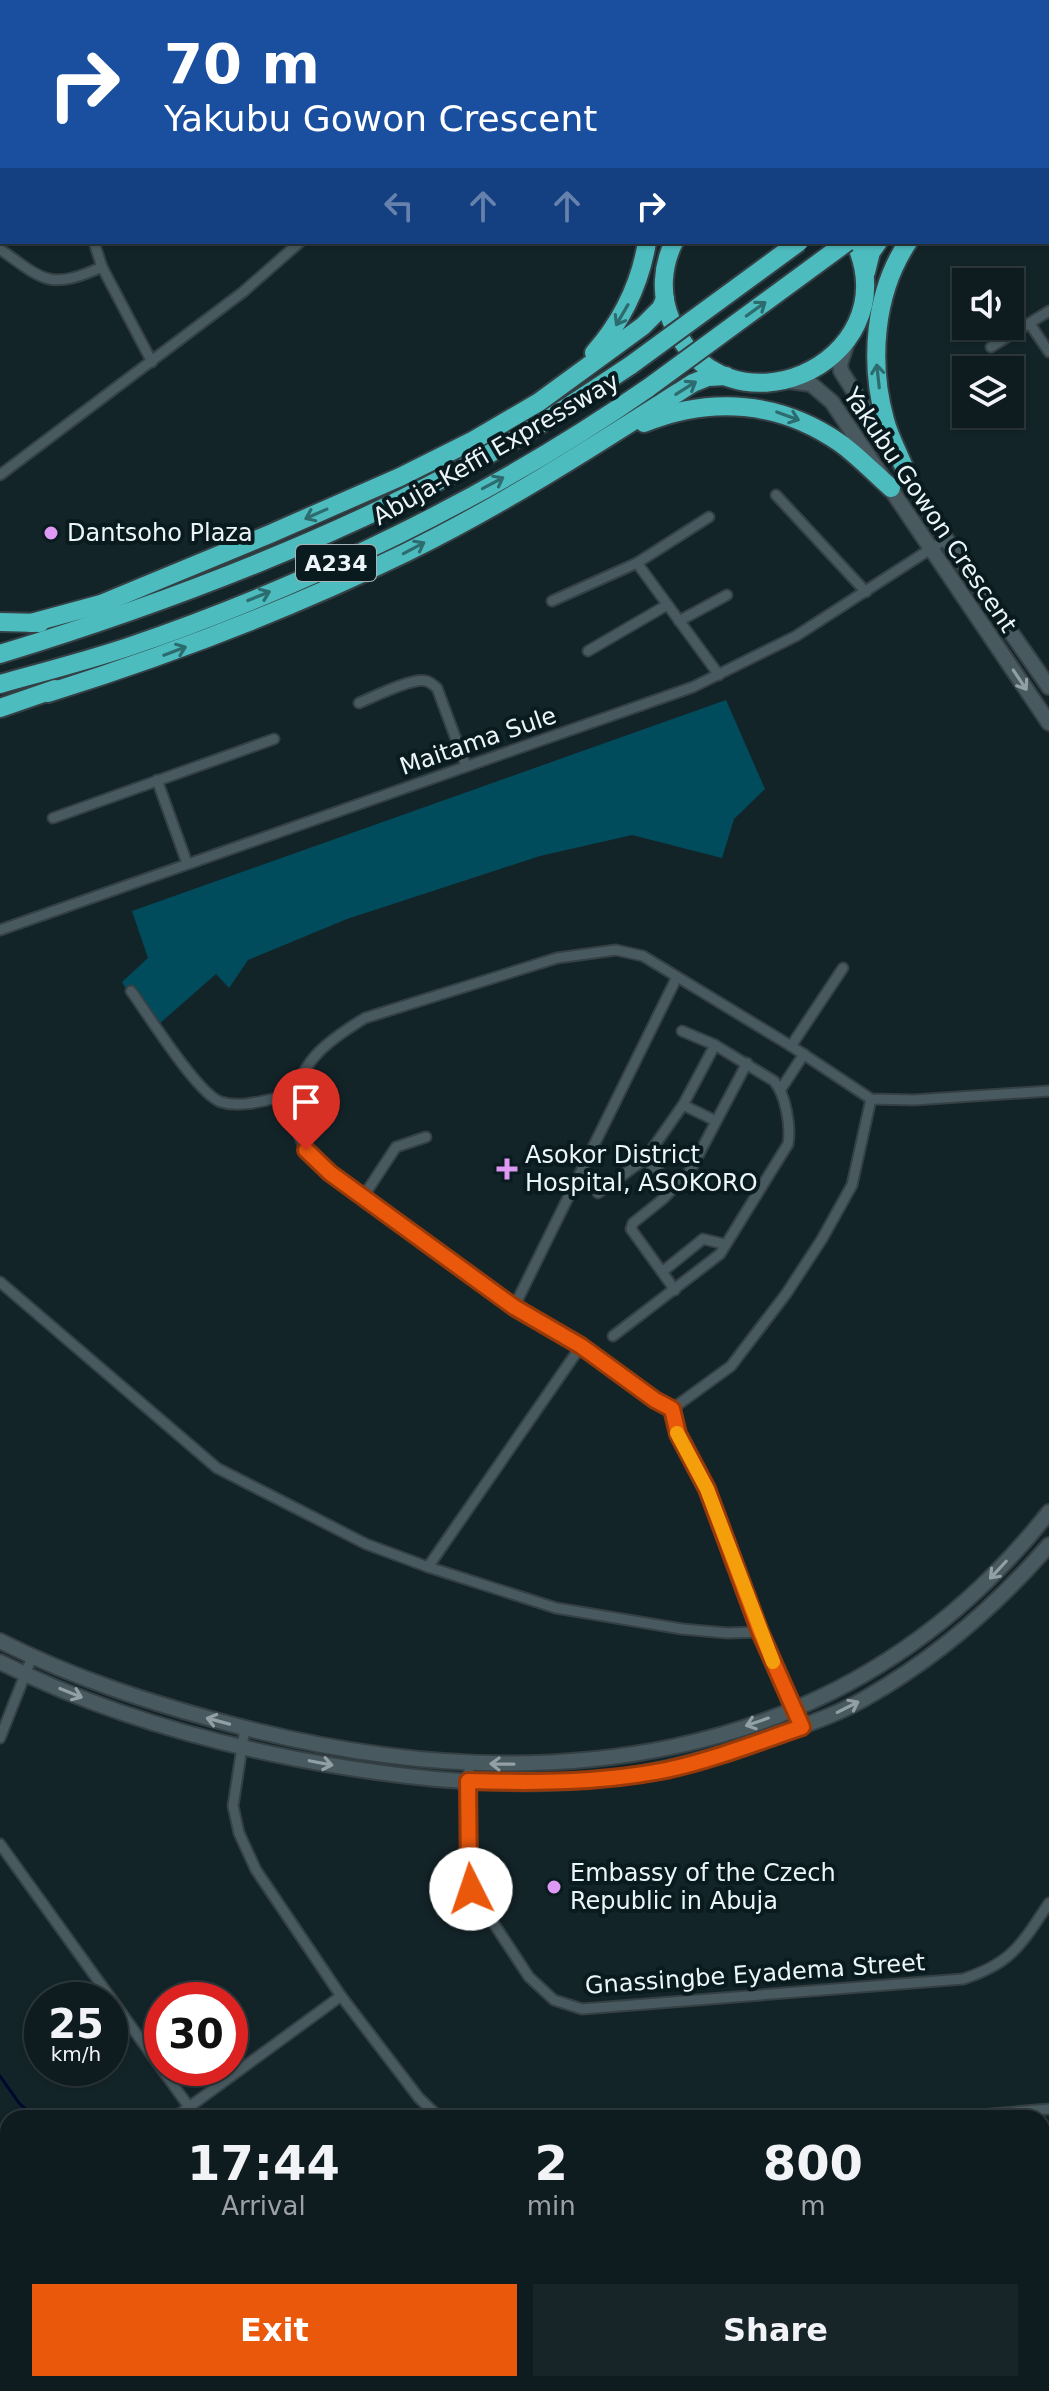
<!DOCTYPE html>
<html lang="en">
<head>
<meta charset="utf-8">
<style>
	:root { --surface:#0e1b1f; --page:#172428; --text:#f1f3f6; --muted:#9ba1a4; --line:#2e393d; --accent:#ea580c }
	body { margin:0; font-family:"DejaVu Sans",sans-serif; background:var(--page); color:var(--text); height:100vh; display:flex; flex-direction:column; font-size:30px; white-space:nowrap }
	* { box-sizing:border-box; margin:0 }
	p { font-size:26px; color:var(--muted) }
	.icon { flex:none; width:44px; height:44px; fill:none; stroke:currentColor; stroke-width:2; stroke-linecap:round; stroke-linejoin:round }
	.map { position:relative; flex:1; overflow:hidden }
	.drawer { position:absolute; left:0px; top:2110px; width:1050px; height:282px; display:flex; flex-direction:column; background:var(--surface); border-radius:24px 24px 0 0; box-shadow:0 2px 6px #0004,0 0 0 2px var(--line) }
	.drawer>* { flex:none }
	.hud { position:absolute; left:0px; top:0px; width:1050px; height:244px; box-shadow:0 2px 6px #0004,0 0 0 2px var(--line); background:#1a4fa0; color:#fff; overflow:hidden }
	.buttons { position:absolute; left:952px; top:268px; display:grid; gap:16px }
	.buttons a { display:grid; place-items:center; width:72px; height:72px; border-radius:0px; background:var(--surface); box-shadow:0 2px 6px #0004,0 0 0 2px var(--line); font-size:40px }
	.speed { position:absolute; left:24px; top:1982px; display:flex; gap:16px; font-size:40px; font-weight:700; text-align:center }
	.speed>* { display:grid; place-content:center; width:104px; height:104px; border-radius:50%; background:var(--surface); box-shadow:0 2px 6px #0004,0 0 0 2px var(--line); line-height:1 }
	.speed small { font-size:20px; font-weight:400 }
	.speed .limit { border:12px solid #d22; background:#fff; color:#111 }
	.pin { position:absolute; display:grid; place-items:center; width:68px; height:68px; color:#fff; margin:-82px -34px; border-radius:50% 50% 50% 0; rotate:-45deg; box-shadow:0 0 8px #0007 }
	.pin .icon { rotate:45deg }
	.me { position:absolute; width:88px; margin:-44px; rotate:356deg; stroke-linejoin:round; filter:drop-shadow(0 0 6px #0008) }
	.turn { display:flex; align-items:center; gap:28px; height:168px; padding:0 32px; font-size:36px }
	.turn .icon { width:104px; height:104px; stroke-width:2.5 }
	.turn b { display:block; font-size:56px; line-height:68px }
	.lanes { display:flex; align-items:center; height:76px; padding:0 32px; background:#0003; justify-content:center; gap:40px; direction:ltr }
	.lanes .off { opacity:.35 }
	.eta { display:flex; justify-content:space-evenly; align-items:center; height:136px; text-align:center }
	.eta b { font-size:48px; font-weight:600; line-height:56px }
	.action { display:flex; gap:16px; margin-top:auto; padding:16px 32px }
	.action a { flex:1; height:92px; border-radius:0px; background:var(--accent); color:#fff; font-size:32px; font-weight:600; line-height:92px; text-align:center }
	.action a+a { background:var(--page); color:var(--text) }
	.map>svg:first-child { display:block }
	.green { fill:#004c5c }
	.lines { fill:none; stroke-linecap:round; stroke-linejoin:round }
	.stream { stroke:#00072e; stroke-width:3 }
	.street-casing { stroke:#354045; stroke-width:13 }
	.secondary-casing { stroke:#354045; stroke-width:18 }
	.highway-casing { stroke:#354045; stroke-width:22 }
	.street { stroke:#485a60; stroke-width:9 }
	.secondary { stroke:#485a60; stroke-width:14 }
	.highway { stroke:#4dbcbf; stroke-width:18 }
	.highway-bridge-casing { stroke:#354045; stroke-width:22; stroke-linecap:butt }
	.highway-bridge { stroke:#4dbcbf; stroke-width:18 }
	.oneway { stroke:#2c6c6f }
	.oneway2 { stroke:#92a0a5 }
	.route-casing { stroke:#983908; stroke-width:20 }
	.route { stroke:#ea580c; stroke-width:14 }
	.slow { stroke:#f59e0b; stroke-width:14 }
	.poi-dot { fill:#dd99f3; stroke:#0a1b1f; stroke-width:3 }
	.labels { text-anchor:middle; stroke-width:8; stroke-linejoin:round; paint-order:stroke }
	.shield { fill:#0a1b1f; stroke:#a8b4b8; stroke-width:2 }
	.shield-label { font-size:22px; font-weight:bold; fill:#ecf6fa }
	.street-label { font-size:24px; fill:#ecf6fa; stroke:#0a1b1f }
	.poi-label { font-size:24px; fill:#ecf6fa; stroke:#0a1b1f; text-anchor:start }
</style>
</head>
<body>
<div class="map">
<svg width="1049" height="2391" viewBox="0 0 1049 2391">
	<rect width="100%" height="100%" fill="#132429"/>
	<path class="green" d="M 726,700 L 765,789 L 734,819 L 722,858 L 632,835 L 540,856 L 347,919 L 248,960 L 229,988 L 216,974 L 151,1031 L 122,982 L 148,958 L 132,911 Z"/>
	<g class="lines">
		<g class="stream">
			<path d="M 0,2076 L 19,2103 L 35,2118"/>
			<path d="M 230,2391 L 234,2384"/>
		</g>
		<defs>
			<g id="street">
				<path d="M 344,0 L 345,2"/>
				<path d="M 771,0 L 812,0"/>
				<path d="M 23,2 L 24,0"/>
				<path d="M 124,2 L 124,0"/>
				<path d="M 0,90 L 2,88"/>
				<path d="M 94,242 L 102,267 L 152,362"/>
				<path d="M 0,249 C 44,281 50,290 102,267"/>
				<path d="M 1030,324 L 1049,352"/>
				<path d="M 991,347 L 1049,311"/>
				<path d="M 0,475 L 243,292 L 300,242"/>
				<path d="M 776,495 L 866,592"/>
				<path d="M 637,563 L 719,675"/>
				<path d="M 552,601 L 637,563 L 709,517"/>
				<path d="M 679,621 L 727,595"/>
				<path d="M 588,651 L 667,605"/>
				<path d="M 359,703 C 373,697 413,677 426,681 C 431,682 433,685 437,688 L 466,766"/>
				<path d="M 157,780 L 187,863"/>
				<path d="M 53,818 L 274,739"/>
				<path d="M 0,930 L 693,687 L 796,636 L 946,539"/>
				<path d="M 131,991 C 148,1014 198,1095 221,1102 C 243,1109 272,1098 295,1094"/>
				<path d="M 791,1046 L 843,968"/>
				<path d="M 781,1089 L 804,1054"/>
				<path d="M 683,1105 L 716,1121"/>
				<path d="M 645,1159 L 675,1187"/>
				<path d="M 598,1193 L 645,1159 L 683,1105 L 715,1045"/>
				<path d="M 363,1197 L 396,1147 L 426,1137"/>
				<path d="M 662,1272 L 703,1239 L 724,1244"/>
				<path d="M 0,1282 L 217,1468 L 366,1544 L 428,1567 L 556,1608 L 682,1629 L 727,1633 L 760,1632"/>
				<path d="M 675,1290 L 631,1229 L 633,1223 L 663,1199 L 690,1171 L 747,1063"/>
				<path d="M 514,1307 L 677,977"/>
				<path d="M 613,1336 L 720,1254 L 788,1144 C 791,1127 786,1095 774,1081 L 715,1045 L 682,1031"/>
				<path d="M 672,1409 L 731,1366 L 786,1294 L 822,1239 L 852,1185 L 871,1099"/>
				<path d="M 428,1567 L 581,1346"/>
				<path d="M 802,1727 L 760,1632 L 707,1489 L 678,1434 L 672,1409 L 655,1400 L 581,1346 L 514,1307 L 330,1173 C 323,1166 314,1160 308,1152 C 299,1141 296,1124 296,1111 C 293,1064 329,1040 365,1018 L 557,958 L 616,950 L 643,956 L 791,1046 L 871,1099 L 914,1100 L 1049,1091"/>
				<path d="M 245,1728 L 233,1806 L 239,1833 L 256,1870 L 341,1996 L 419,2098 L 440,2118"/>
				<path d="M 0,1738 L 32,1657"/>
				<path d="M 469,1762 L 468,1848 L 471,1889 L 529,1977 L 554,2000 L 582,2009 L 963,1979 C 1012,1963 1021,1945 1049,1903"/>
				<path d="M 0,1844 L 197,2118"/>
				<path d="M 174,2118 L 341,1996"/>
				<path d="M 946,2118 L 1049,2109"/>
				<path d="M 0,2223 L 8,2222"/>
				<path d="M 1042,2299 L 1049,2299"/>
				<path d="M 524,2384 L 524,2391"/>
				<path d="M 1014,2384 L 1014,2391"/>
			</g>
			<g id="secondary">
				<path d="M 559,0 L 560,2"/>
				<path d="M 585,0 L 587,2"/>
				<path d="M 847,343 L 840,364 L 841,371 L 891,450"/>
				<path d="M 788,381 L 811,384 L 832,402 L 1049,723"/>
				<path d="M 902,468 L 946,539 L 1049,687"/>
				<path d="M 0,1641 C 73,1678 148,1702 226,1723 C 530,1805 843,1774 1049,1512"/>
				<path d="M 0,1662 C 92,1708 192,1738 292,1758 C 375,1774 460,1785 545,1783 C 625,1782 700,1763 775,1736 C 805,1725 836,1715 864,1699 C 933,1660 997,1605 1049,1545"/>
			</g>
			<g id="highway">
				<path d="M 1048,43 L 1049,43"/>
				<path d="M 1048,72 L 1049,71"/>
				<path d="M 1048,101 L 1049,101"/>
				<path d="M 1048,126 L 1049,125"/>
				<path d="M 674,242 C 662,266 660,295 671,320 C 722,445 910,365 855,242"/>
				<path d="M 866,272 L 871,252 L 878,242"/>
				<path d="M 594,353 C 622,321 640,285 647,242"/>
				<path d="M 644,423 C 711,396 780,401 840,443 C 858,456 874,473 891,488"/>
				<path d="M 908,477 C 901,458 890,439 885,420 C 869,362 874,293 908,242"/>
				<path d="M 0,622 L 40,623"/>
				<path d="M 31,623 L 101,604 L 270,534 L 400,477 L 474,440 L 539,402 L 643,326 L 661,308 L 665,299"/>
				<path d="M 0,654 C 167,603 334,539 487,455 C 537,428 584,396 631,365"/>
				<path d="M 0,684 C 43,672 86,661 128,647 C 307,586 493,496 648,388"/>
				<path d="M 48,693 C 169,655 290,609 405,553 C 505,504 599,443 693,383 L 708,377 L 726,376"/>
				<path d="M 0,708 L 55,689"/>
			</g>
		</defs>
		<use href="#street" class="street-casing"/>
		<use href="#secondary" class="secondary-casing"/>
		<use href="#highway" class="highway-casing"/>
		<use href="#street" class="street"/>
		<use href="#secondary" class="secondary"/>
		<use href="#highway" class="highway"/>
		<defs>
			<g id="highway-bridge">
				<path d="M 631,365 L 799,242"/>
				<path d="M 648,388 L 847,242"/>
			</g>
		</defs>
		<use href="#highway-bridge" class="highway-bridge-casing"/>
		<use href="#highway-bridge" class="highway-bridge"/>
	</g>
	<defs><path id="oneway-shaft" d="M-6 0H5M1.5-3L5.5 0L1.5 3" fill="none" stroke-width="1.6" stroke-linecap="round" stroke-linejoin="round" transform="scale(2)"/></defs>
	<g class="oneway">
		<use href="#oneway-shaft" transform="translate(756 309) rotate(-36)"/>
		<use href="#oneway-shaft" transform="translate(622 315) rotate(120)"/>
		<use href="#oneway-shaft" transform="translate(878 376) rotate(-96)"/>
		<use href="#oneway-shaft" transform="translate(686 388) rotate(-32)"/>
		<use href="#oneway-shaft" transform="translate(788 416) rotate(20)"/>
		<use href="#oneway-shaft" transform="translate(493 483) rotate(-28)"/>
		<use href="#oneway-shaft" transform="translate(316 514) rotate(156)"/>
		<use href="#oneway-shaft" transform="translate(414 548) rotate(-28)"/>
		<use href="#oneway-shaft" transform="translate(259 596) rotate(-22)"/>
		<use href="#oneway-shaft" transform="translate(175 651) rotate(-21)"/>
	</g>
	<g class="oneway2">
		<use href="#oneway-shaft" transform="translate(1020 680) rotate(56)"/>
		<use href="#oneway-shaft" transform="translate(998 1570) rotate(133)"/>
		<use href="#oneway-shaft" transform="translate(71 1693) rotate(22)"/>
		<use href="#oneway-shaft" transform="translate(848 1707) rotate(-27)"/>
		<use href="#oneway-shaft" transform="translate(218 1721) rotate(-165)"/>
		<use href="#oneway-shaft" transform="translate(757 1722) rotate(161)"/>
		<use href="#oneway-shaft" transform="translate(321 1763) rotate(11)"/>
		<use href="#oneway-shaft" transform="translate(502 1764) rotate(-179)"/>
	</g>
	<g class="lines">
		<defs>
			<path id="route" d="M 306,1150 L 330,1173 L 514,1307 L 581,1346 L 655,1400 L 672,1409 L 678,1434 L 707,1489 L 760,1632 L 802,1727 C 758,1742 713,1760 666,1770 C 600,1783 535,1783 468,1781 L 469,1877 L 471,1889"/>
		</defs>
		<use href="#route" class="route-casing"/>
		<use href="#route" class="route"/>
		<path class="slow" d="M 677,1433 L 707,1489 L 773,1662"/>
	</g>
	<g class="poi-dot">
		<circle cx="51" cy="533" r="8"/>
		<path d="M503 1157h8v8h8v8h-8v8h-8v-8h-8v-8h8z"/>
		<circle cx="554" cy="1887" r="8"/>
	</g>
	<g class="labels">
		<rect class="shield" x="296" y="545" width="80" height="36" rx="6"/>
		<g class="shield-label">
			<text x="336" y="571">A234</text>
		</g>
		<g class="street-label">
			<text transform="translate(496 449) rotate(-30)" y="8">Abuja-Keffi Expressway</text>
			<text transform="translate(930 510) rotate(56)" y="8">Yakubu Gowon Crescent</text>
			<text transform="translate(478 741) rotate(-19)" y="8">Maitama Sule</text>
			<text transform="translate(755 1974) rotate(-4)" y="8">Gnassingbe Eyadema Street</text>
		</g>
		<g class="poi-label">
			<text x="67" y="541">Dantsoho Plaza</text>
			<text x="525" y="1163">Asokor District<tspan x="525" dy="28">Hospital, ASOKORO</tspan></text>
			<text x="570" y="1881">Embassy of the Czech<tspan x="570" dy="28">Republic in Abuja</tspan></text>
		</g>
	</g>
</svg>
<div class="buttons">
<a><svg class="icon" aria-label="sound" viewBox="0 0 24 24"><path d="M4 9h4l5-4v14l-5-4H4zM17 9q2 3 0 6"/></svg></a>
<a><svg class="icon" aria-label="layers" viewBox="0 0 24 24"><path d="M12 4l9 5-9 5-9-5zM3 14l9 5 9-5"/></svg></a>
</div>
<div class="speed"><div>25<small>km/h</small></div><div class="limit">30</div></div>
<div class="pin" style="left:306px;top:1150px;background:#d93025"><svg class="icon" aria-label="arrive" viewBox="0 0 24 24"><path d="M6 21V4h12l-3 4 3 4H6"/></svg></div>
<svg class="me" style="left:471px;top:1889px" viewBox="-20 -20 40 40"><circle r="19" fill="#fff"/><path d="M0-13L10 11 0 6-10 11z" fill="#ea580c"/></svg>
<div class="hud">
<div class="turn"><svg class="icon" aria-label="right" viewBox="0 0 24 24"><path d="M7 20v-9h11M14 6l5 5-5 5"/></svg><div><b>70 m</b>Yakubu Gowon Crescent</div></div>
<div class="lanes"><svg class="icon off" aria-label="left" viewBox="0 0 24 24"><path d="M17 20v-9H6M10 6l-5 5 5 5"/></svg><svg class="icon off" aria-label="ahead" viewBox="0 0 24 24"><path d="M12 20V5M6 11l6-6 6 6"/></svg><svg class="icon off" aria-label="ahead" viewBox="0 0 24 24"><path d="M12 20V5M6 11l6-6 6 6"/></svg><svg class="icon" aria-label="right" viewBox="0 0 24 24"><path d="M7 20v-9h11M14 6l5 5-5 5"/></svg></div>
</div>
<section class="drawer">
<div class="eta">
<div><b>17:44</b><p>Arrival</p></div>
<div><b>2</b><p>min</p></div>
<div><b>800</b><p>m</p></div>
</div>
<div class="action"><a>Exit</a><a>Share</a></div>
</section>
</div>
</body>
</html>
